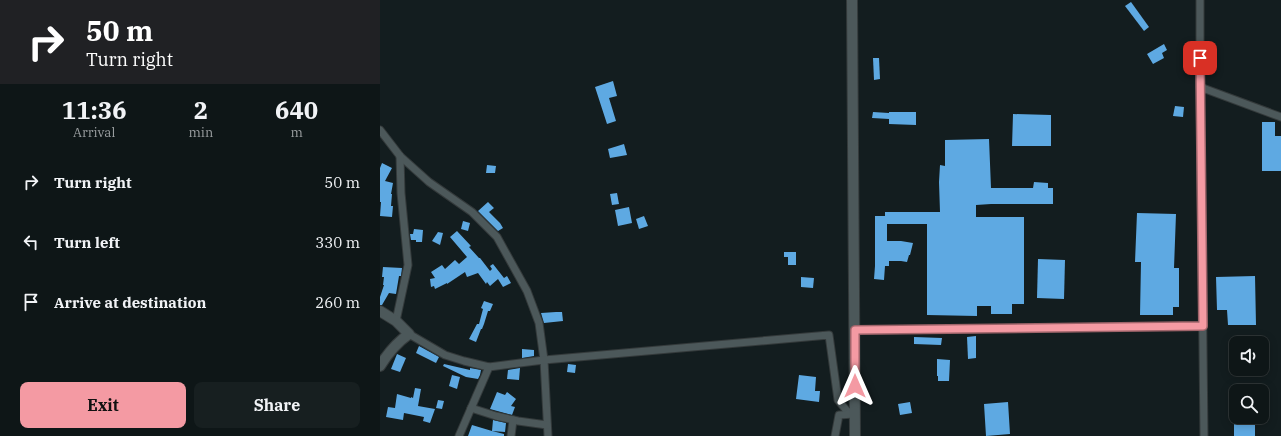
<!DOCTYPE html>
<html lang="en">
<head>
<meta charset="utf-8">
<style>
	:root { --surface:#0e1617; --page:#171f20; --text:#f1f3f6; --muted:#9b9fa1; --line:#2e3536; --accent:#f49aa3 }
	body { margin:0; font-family:"IBM Plex Serif",serif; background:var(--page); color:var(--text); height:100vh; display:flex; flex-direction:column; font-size:15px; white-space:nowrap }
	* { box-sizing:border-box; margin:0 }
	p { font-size:13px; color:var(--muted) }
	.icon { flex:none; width:22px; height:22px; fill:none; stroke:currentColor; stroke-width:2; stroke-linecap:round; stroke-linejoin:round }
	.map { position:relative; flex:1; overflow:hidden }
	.side { display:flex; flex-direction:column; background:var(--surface); width:380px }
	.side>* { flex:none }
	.top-card { background:#202124; color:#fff; overflow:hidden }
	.buttons { position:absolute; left:849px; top:336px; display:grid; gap:8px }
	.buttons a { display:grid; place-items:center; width:40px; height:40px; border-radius:8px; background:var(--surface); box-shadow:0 2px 10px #0003,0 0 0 1px var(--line); font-size:20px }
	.pin { position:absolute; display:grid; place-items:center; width:34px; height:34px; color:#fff; margin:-17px; border-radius:8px; box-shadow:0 2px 6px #0006 }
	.me { position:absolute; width:44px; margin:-22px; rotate:0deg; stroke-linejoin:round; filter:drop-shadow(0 0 3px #0008) }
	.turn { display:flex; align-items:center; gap:14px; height:84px; padding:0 20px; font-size:18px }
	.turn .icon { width:52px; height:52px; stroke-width:2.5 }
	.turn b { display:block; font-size:28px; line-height:34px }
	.eta { display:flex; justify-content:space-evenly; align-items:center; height:68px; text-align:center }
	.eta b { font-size:24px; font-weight:700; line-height:28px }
	.primary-button { display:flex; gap:8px; margin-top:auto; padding:8px 20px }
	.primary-button a { flex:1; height:46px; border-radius:8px; background:var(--accent); color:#111; font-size:16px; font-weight:700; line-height:46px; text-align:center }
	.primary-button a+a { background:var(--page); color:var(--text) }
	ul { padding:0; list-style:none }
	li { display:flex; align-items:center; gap:12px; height:60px; padding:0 20px }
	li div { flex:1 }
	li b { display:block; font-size:15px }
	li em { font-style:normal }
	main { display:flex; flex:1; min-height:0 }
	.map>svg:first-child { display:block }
	.building { fill:#5ea9e2 }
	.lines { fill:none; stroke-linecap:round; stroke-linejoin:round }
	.street-casing { stroke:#343a3b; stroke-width:9 }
	.secondary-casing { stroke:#343a3b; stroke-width:12 }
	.street { stroke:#4c585a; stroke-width:7 }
	.secondary { stroke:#4c585a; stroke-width:10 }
	.route-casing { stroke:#9f646a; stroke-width:10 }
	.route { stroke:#f49aa3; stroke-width:7 }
</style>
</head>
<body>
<main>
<section class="side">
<div class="top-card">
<div class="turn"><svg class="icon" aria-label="right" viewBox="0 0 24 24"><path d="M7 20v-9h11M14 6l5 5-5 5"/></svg><div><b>50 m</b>Turn right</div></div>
</div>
<div class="eta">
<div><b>11:36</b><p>Arrival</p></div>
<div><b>2</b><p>min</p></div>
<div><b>640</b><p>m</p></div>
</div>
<ul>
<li><svg class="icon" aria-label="right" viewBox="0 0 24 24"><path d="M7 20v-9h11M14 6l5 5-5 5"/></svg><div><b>Turn right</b></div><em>50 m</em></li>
<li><svg class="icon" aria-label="left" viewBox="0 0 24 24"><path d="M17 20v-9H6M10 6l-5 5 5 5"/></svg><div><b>Turn left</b></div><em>330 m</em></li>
<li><svg class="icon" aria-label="arrive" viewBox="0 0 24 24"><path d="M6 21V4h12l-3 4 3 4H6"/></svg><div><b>Arrive at destination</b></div><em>260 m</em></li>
</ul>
<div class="primary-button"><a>Exit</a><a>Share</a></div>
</section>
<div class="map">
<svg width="901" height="436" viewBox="0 0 901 436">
	<rect width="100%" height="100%" fill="#131d1f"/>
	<g class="building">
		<path d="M 751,2 L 769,27 L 764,31 L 745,6 Z"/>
		<path d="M 784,44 L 787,50 L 782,53 L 784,58 L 773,64 L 767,54 Z"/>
		<path d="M 493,58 L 499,58 L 500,79 L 494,80 Z"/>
		<path d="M 233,81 L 237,96 L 229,98 L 236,121 L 227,124 L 215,87 Z"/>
		<path d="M 795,106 L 804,107 L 803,117 L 793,116 Z"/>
		<path d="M 493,112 L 509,113 L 509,112 L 536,112 L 536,125 L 509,124 L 509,119 L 492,118 Z"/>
		<path d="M 633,114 L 671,115 L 671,146 L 632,146 Z"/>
		<path d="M 882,122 L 895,122 L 895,136 L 901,136 L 901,171 L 882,171 Z"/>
		<path d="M 609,139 L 611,188 L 653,188 L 654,182 L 668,183 L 668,188 L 673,188 L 673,204 L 611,204 L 596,205 L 596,217 L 644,217 L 644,304 L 632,304 L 632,314 L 611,314 L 611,306 L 597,306 L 597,316 L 547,315 L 547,224 L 507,224 L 507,241 L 521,241 L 533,243 L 530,255 L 529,255 L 527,262 L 521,261 L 509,261 L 509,266 L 505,266 L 504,280 L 494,279 L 495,266 L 495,216 L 505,216 L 505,212 L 560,212 L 559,182 L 560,165 L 565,166 L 565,140 Z"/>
		<path d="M 244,144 L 247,155 L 230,158 L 228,149 Z"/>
		<path d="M 2,163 L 12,168 L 5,181 L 13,183 L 11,194 L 12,194 L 11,206 L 13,206 L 12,217 L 0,216 L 1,202 L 0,202 L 0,168 Z"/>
		<path d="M 107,165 L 116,166 L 115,173 L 106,173 Z"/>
		<path d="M 237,193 L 239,204 L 232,205 L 230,194 Z"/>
		<path d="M 108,202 L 114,208 L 109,212 L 120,223 L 123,228 L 118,231 L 98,211 Z"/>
		<path d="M 249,207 L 252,223 L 238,226 L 235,210 Z"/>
		<path d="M 757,213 L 796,214 L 794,268 L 799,268 L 799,307 L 793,307 L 793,315 L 760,315 L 761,262 L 755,262 Z"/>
		<path d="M 264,216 L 268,226 L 259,229 L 256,219 Z"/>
		<path d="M 83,221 L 90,223 L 88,231 L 81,229 Z"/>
		<path d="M 34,229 L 43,230 L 42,242 L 36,242 L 36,240 L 31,240 L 30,234 L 33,234 Z"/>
		<path d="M 77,231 L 91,246 L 89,247 L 99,258 L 100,258 L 110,271 L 112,269 L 110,266 L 113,264 L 124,278 L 127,276 L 131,283 L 123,287 L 118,279 L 110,286 L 107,282 L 106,284 L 98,273 L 87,277 L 85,272 L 67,284 L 67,283 L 55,289 L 54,286 L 51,287 L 50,279 L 55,278 L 51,272 L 62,265 L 65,269 L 75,260 L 79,264 L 87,257 L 70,237 Z"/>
		<path d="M 58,232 L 63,233 L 60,245 L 52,241 Z"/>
		<path d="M 404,252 L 416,252 L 416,265 L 408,265 L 408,257 L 404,257 Z"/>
		<path d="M 658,259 L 685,260 L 684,299 L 657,298 Z"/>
		<path d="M 3,267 L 22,268 L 21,276 L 19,276 L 16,294 L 9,293 L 2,305 L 0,305 L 0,297 L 4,285 L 3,285 L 4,277 L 2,277 Z"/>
		<path d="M 875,276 L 876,325 L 848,325 L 847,310 L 837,310 L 836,277 Z"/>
		<path d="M 421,277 L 434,278 L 433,288 L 421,287 Z"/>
		<path d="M 104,301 L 113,304 L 110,311 L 108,311 L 104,324 L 102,329 L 101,329 L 96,342 L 89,339 L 97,324 L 99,324 L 103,309 L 101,308 Z"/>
		<path d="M 176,312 L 182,312 L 183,321 L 164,323 L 161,313 Z"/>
		<path d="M 596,336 L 596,358 L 588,359 L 587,337 Z"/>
		<path d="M 534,337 L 562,338 L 561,345 L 534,344 Z"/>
		<path d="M 39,346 L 59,357 L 56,363 L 36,353 Z"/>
		<path d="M 142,349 L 154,350 L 154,356 L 142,358 Z"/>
		<path d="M 17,354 L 26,358 L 20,372 L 11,369 Z"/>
		<path d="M 557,359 L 570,360 L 569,381 L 558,381 L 558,376 L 557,376 Z"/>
		<path d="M 64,364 L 90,370 L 90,368 L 101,370 L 100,375 L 98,379 L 86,377 L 63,366 Z"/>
		<path d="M 188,364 L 196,365 L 195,373 L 187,372 Z"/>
		<path d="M 140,368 L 139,380 L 127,379 L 128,370 Z"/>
		<path d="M 72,375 L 80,377 L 77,389 L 69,386 Z"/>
		<path d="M 419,375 L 436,377 L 435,391 L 440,391 L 439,402 L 416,399 Z"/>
		<path d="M 35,388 L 41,389 L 38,406 L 55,409 L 50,423 L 43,421 L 44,417 L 24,413 L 23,420 L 6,417 L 8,407 L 15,408 L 17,394 L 31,398 L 31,397 L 33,398 Z"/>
		<path d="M 117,392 L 125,395 L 127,392 L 136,399 L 131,406 L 135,407 L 132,415 L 110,409 Z"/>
		<path d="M 58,400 L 64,401 L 62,409 L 56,408 Z"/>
		<path d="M 530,402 L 532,413 L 520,415 L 518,404 Z"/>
		<path d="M 628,402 L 630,434 L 606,436 L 604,404 Z"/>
		<path d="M 113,420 L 126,423 L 125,432 L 112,431 L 124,434 L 124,436 L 88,436 L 92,425 L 112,431 Z"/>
		<path d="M 875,420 L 875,436 L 854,436 L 854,421 Z"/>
	</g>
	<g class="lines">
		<defs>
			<g id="street">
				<path d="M 820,0 L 820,87 L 824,436"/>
				<path d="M 820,87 L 901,117"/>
				<path d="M 0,130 L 20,156 L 49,182 L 92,212 L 117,237 L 147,291 L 159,323 L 164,360 L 168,436"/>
				<path d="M 16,321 L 28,265 L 21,193 L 20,156"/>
				<path d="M 475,330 L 823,326"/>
				<path d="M 29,334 L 65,355 L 84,361 L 109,367 L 164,360 L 449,335 L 458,400 L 467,411 L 475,414"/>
				<path d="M 91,408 L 116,416 L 138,421 L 167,425"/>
				<path d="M 79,436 L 109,367"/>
				<path d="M 131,436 L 133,420"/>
				<path d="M 455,436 L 459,415 L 474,414"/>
			</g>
			<g id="secondary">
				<path d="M 472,0 L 475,436"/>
				<path d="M 0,311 L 16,321 L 29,334 C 16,343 8,353 0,366"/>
			</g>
		</defs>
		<use href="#street" class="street-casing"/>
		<use href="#secondary" class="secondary-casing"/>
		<use href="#street" class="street"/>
		<use href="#secondary" class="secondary"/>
	</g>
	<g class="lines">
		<defs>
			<path id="route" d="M 475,386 L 475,330 L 823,326 L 820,58"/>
		</defs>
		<use href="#route" class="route-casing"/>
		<use href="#route" class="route"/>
	</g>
</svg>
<div class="buttons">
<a><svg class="icon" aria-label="sound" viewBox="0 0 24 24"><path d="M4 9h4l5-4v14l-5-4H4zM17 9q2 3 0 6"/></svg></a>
<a><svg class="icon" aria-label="search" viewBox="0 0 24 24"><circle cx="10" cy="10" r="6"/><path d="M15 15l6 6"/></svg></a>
</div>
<div class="pin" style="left:820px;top:58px;background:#d93025"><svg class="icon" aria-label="arrive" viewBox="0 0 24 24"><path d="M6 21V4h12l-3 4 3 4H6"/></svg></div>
<svg class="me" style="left:475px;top:386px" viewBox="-20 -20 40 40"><path d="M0-17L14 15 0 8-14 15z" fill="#f49aa3" stroke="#fff" stroke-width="4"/></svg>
</div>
</main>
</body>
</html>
